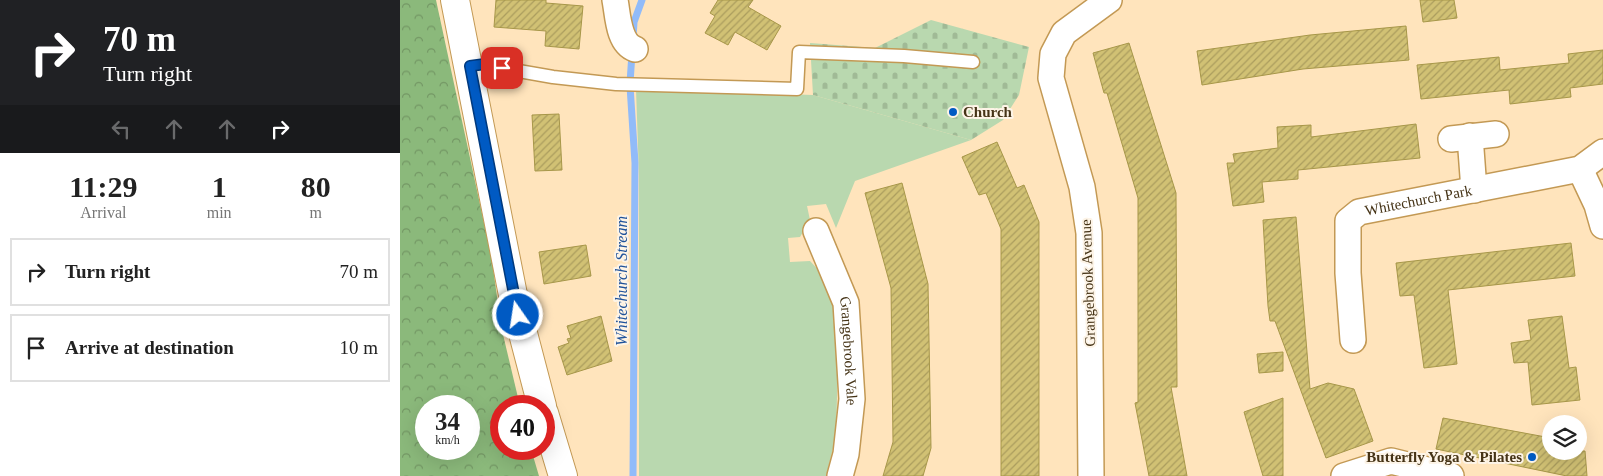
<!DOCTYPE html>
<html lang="en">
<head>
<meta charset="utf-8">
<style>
	:root { --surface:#fff; --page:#f2f2f2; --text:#222; --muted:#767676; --line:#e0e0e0 }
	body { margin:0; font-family:Georgia,serif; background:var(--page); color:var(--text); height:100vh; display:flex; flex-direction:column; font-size:19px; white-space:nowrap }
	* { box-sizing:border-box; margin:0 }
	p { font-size:16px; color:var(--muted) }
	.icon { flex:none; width:28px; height:28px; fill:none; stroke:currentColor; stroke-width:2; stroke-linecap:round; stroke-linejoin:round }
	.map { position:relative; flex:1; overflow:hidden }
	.panel { display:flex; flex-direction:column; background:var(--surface); width:400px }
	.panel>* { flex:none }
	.hud { background:#202124; color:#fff; overflow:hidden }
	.tools { position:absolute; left:1142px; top:415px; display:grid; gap:10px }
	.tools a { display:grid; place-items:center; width:45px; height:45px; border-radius:50%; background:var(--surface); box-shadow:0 5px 20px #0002; font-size:25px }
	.speed { position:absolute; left:15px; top:395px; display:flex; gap:10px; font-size:25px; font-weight:700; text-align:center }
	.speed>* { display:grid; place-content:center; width:65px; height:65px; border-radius:50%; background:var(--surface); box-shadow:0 5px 20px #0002; line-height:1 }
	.speed small { font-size:12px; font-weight:400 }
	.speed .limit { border:8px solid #d22; background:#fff; color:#111 }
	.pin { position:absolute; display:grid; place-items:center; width:42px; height:42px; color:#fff; margin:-21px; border-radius:10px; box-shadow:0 2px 8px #0006 }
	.me { position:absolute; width:55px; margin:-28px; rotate:347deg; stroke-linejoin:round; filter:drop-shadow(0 0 4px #0008) }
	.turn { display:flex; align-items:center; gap:18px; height:105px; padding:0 20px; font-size:22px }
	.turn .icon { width:65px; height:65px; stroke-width:2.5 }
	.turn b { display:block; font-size:35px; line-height:42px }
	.lanes { display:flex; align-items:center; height:48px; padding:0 20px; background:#0003; justify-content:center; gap:25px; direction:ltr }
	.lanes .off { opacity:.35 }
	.eta { display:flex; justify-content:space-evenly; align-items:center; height:85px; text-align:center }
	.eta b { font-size:30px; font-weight:700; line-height:35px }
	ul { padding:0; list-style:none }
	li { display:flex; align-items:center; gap:15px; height:68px; margin:0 10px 8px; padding:0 10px; border:2px solid var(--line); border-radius:0px }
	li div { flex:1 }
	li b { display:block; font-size:19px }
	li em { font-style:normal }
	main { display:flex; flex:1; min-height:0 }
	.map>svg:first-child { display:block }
	.green { fill:#b9d8af }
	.forest { fill:url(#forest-crowns); fill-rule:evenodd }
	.cemetery { fill:url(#cemetery-stones) }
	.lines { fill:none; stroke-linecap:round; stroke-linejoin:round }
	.stream { stroke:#91bbf9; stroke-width:7 }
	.building { fill:url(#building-hatch); stroke:#a79749 }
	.lane-casing { stroke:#c39954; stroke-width:15 }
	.street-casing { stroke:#c39954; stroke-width:28 }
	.secondary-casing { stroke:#c39954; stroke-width:30 }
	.lane { stroke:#fff; stroke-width:12 }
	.street { stroke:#fff; stroke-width:25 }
	.secondary { stroke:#fff; stroke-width:28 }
	.route-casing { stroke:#003a7f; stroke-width:12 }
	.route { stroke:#005ac3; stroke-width:9 }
	.poi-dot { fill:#005ac3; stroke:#fdf4e7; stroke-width:2 }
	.labels { text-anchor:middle; stroke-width:4; stroke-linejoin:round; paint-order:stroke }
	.poi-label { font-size:15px; font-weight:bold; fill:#453316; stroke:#fdf4e7; text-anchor:start }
	.street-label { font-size:15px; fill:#453316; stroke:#fdf4e7 }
	.water-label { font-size:16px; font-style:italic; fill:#1f529a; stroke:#fdf4e7 }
</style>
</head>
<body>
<main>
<section class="panel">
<div class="hud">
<div class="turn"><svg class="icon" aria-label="right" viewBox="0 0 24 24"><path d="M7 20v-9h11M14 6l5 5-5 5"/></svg><div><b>70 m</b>Turn right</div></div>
<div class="lanes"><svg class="icon off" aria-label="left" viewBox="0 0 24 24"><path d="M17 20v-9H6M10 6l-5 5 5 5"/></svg><svg class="icon off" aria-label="ahead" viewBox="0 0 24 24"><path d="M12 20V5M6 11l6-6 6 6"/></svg><svg class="icon off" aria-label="ahead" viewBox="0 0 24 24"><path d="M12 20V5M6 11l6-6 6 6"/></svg><svg class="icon" aria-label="right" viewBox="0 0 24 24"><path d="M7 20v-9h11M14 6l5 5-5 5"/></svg></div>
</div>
<div class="eta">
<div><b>11:29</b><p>Arrival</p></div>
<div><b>1</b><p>min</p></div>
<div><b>80</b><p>m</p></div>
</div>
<ul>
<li><svg class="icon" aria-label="right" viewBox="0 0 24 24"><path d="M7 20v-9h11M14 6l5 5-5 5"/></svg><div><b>Turn right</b></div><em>70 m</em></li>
<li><svg class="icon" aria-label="arrive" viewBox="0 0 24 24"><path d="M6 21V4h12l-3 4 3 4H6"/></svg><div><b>Arrive at destination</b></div><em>10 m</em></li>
</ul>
</section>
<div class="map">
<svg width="1203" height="476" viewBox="0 0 1203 476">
	<defs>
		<pattern id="forest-crowns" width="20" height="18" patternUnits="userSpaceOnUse" patternTransform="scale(1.25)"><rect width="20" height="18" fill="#8bb97b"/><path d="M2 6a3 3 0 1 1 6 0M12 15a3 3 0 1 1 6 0" fill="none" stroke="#739764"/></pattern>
		<pattern id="cemetery-stones" width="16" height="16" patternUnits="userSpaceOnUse" patternTransform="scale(1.25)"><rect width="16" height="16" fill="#b9d8af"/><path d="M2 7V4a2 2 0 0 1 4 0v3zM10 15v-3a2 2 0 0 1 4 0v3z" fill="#a0ba96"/></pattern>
		<pattern id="building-hatch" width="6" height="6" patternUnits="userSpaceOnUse" patternTransform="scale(1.25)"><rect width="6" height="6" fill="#d1c174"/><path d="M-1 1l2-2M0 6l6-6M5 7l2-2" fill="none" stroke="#ab9d5e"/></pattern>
	</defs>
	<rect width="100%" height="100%" fill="#ffe4bc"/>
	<path class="green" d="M 236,89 L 413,95 L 571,140 L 455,181 L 436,228 L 426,204 L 407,206 L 410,220 L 400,237 L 388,238 L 390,262 L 410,261 L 425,277 L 439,318 L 436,436 L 426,476 L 239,476 L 239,175 Z"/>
	<path class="forest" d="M 0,0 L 36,0 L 92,260 L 101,326 L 120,406 L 101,406 L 101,449 L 131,449 L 139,476 L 0,476 ZM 26,406 L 69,406 L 69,449 L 26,449 Z"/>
	<path class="cemetery" d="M 531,20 L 629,47 L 619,95 L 603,120 L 571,140 L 413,95 L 410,43 L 475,48 Z"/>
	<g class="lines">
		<g class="stream">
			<path d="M 233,38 L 234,22 L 242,0"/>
			<path d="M 230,83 L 232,53"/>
			<path d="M 230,86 L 235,163 L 233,476"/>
		</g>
	</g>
	<g class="building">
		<path d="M 96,0 L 146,0 L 146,3 L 183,6 L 179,49 L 145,46 L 146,31 L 94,27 Z"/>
		<path d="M 318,0 L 353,0 L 348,7 L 381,26 L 367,50 L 335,32 L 328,45 L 305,33 L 315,16 L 310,13 Z"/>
		<path d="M 1020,0 L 1054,0 L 1057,18 L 1023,22 Z"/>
		<path d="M 1006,26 L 1009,60 L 903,69 L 802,85 L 797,51 L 910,35 Z"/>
		<path d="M 729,43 L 776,193 L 777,387 L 771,387 L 787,476 L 749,476 L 735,403 L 738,402 L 738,198 L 707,93 L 704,93 L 693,53 Z"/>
		<path d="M 1203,50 L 1203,84 L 1170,88 L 1171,97 L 1110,104 L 1109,90 L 1021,99 L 1017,65 L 1099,57 L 1100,70 L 1169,63 L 1168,54 Z"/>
		<path d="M 159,114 L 162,170 L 135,171 L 132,115 Z"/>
		<path d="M 1016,124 L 1020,158 L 898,170 L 898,179 L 862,182 L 864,202 L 833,206 L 827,163 L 835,163 L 833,154 L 878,148 L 877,127 L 911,125 L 911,137 Z"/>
		<path d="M 597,142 L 617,188 L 624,185 L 639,222 L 639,476 L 601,476 L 601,229 L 586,193 L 579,195 L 562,157 Z"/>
		<path d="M 502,183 L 528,284 L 531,448 L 523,476 L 483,476 L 493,442 L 491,288 L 465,193 Z"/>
		<path d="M 896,217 L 910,389 L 928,383 L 954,389 L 973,441 L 926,458 L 875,321 L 870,321 L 868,306 L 863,220 Z"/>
		<path d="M 1171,243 L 1175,276 L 1048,290 L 1057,364 L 1024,368 L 1014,295 L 1000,296 L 996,263 Z"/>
		<path d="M 186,245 L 191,276 L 144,284 L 139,252 Z"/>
		<path d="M 201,316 L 212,361 L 167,375 L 158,347 L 169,343 L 167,339 L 171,338 L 167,326 Z"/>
		<path d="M 1162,316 L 1169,368 L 1176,367 L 1180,400 L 1132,405 L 1128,362 L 1114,363 L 1111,343 L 1131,340 L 1128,320 Z"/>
		<path d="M 883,352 L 883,371 L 859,373 L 857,354 Z"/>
		<path d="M 883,398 L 883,476 L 863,476 L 844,412 Z"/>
		<path d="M 1043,418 L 1151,438 L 1151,451 L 1185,451 L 1187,476 L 1167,476 L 1036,449 Z"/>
	</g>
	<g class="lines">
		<defs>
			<path id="lane" d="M 70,66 L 85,65 L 153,77 L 216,84 L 397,89 L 399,52 L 504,56 L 573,62"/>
			<g id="street">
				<path d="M 215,0 C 218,15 218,43 235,49"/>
				<path d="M 1070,136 L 1074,190"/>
				<path d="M 1051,139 L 1096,134"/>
				<path d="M 1180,169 L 1197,205 L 1203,226"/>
				<path id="s1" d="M 416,231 L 446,303 L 452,399 L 446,454 L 440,476"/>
				<path id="s2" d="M 953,340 L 948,273 L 948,221 L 959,212 L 1180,169 L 1203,152"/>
				<path d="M 691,476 L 689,233 L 682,187 L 651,78 L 653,54 L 664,33 L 709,0"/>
				<path d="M 944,476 L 991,461 L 1051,476"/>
			</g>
			<g id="secondary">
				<path d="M 55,0 L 113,295 L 142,406"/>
				<path d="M 144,413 L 163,476"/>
			</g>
		</defs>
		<use href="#lane" class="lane-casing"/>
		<use href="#street" class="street-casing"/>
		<use href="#secondary" class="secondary-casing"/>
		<use href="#lane" class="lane"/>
		<use href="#street" class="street"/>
		<use href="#secondary" class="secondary"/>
	</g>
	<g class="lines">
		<defs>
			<path id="route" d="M 102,68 L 85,64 L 70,66 L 118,315"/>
		</defs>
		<use href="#route" class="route-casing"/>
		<use href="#route" class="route"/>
	</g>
	<g class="poi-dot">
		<circle cx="553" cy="112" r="5"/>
		<circle cx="1132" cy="457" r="5"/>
	</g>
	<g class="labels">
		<g class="poi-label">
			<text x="563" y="117">Church</text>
			<text x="1122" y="462" text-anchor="end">Butterfly Yoga &amp; Pilates</text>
		</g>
		<g class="street-label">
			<text dy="5" stroke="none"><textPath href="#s2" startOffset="194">Whitechurch Park</textPath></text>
			<text transform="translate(688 283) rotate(-92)" y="5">Grangebrook Avenue</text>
			<text dy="5" stroke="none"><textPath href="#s1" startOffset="126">Grangebrook Vale</textPath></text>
		</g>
		<g class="water-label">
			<text transform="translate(221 281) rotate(-90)" y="6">Whitechurch Stream</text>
		</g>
	</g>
</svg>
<div class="tools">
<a><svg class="icon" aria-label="layers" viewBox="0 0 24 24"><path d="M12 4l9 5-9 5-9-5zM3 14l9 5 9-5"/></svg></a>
</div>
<div class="speed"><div>34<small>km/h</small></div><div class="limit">40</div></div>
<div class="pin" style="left:102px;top:68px;background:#d93025"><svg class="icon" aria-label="arrive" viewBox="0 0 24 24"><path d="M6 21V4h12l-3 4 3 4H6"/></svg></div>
<svg class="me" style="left:118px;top:315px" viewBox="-20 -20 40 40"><circle r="17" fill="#005ac3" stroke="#fff" stroke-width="3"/><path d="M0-11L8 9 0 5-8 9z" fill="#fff"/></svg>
</div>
</main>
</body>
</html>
